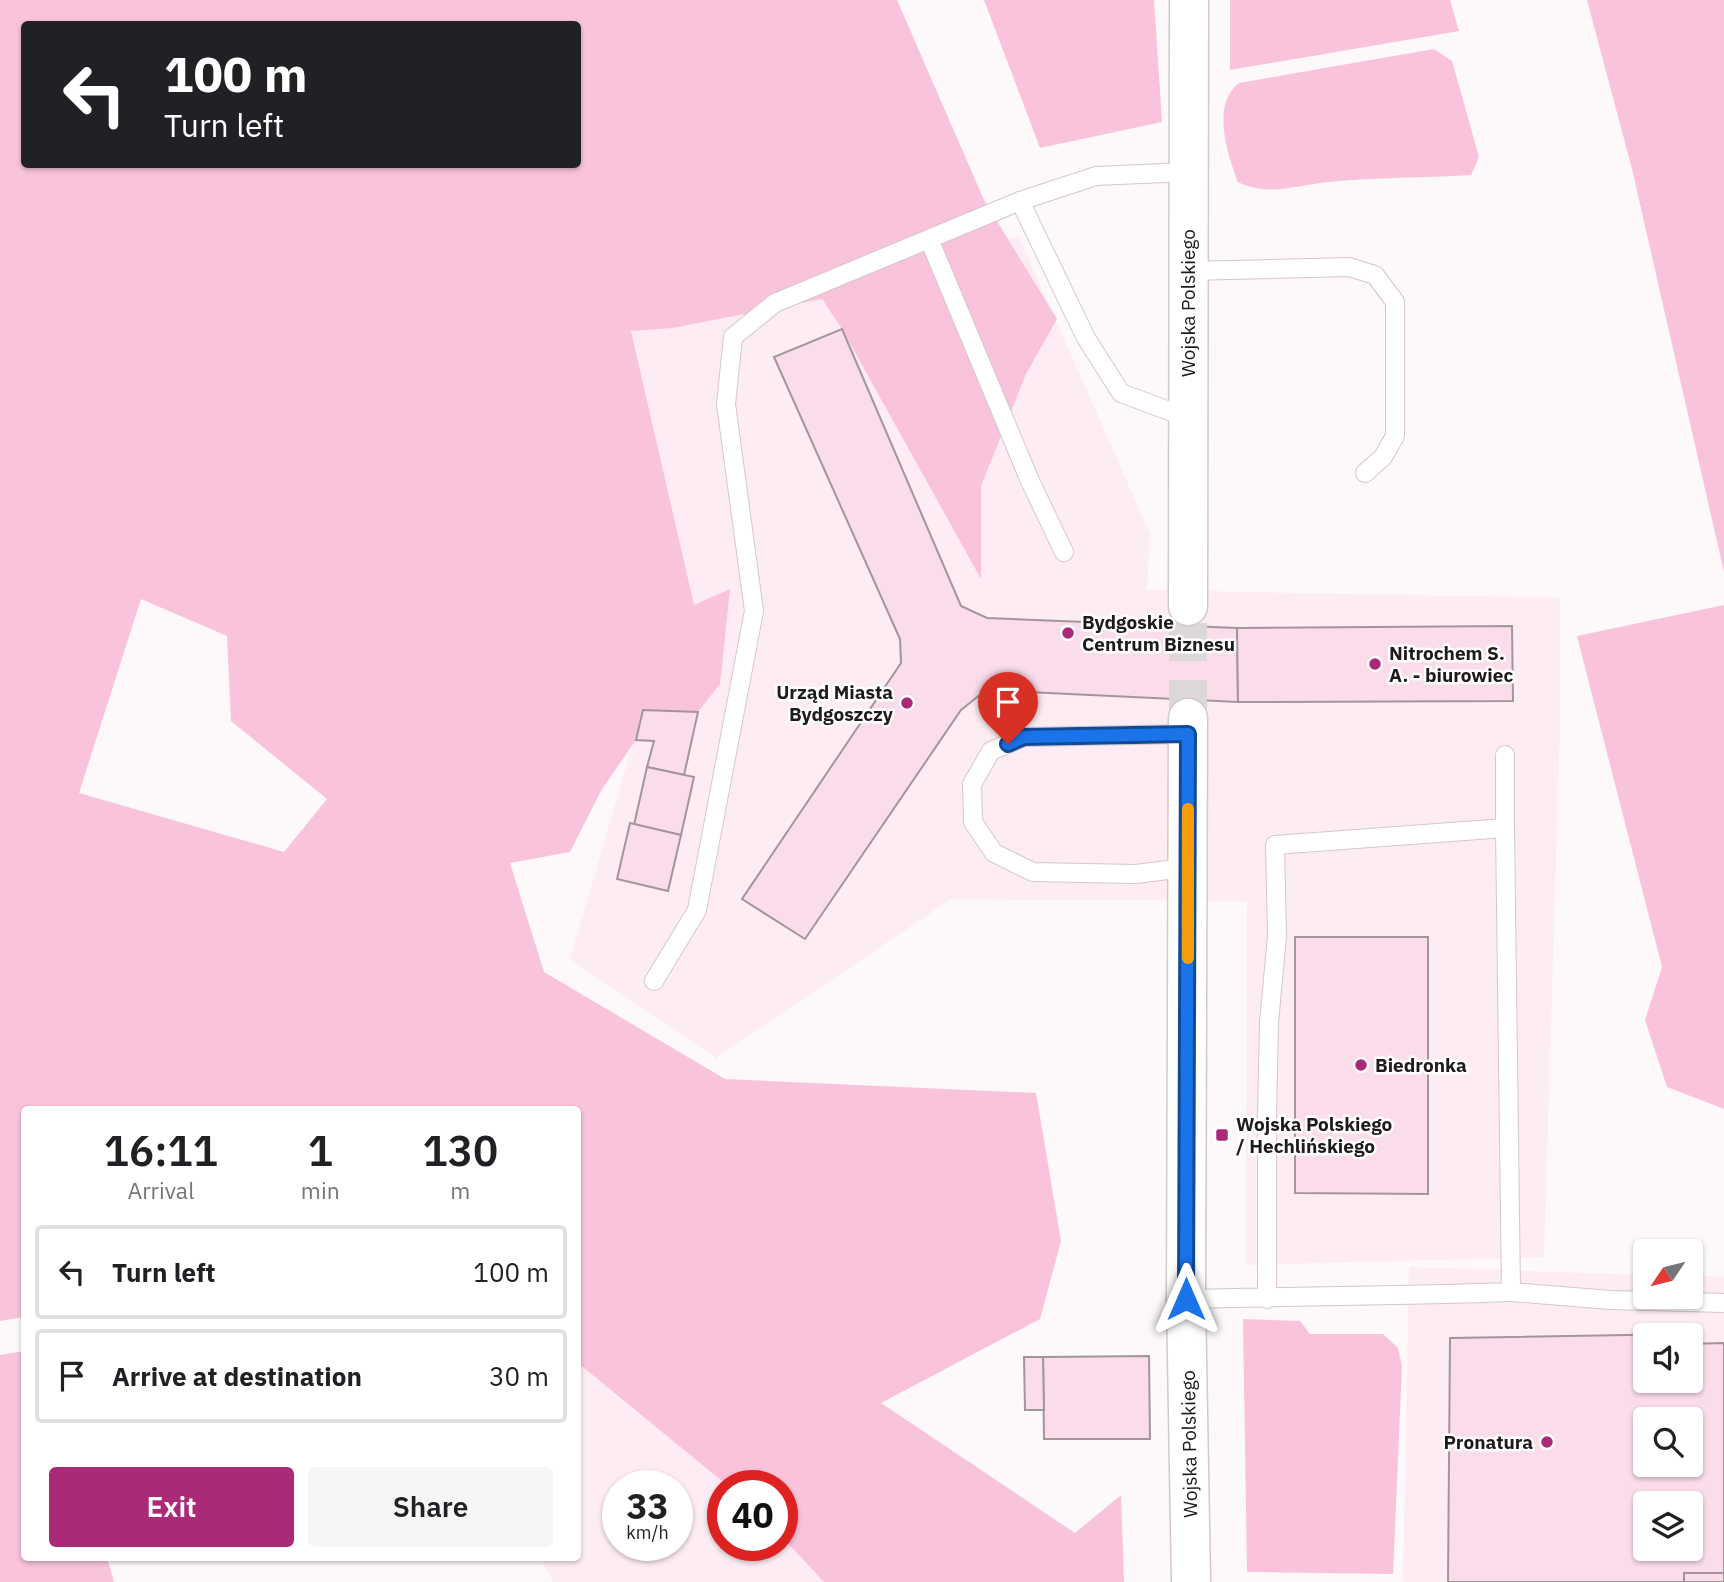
<!DOCTYPE html>
<html lang="en">
<head>
<meta charset="utf-8">
<style>
	:root { --surface:#fff; --page:#f6f6f6; --text:#202124; --muted:#757577; --line:#e0e0e0; --accent:#ab2a77 }
	body { margin:0; font-family:"IBM Plex Sans",sans-serif; background:var(--page); color:var(--text); height:100vh; display:flex; flex-direction:column; font-size:26px; white-space:nowrap }
	* { box-sizing:border-box; margin:0 }
	p { font-size:23px; color:var(--muted) }
	.icon { flex:none; width:38px; height:38px; fill:none; stroke:currentColor; stroke-width:2; stroke-linecap:round; stroke-linejoin:round }
	.map { position:relative; flex:1; overflow:hidden }
	.side { position:absolute; left:21px; top:1106px; width:560px; height:455px; display:flex; flex-direction:column; background:var(--surface); border-radius:7px; box-shadow:0 2px 5px #0004 }
	.side>* { flex:none }
	.banner { position:absolute; left:21px; top:21px; width:560px; height:147px; border-radius:7px; box-shadow:0 2px 5px #0004; background:#202124; color:#fff; overflow:hidden }
	.needle { width:46px; rotate:235deg }
	.tools { position:absolute; left:1633px; top:1239px; display:grid; gap:14px }
	.tools a { display:grid; place-items:center; width:70px; height:70px; border-radius:7px; background:var(--surface); box-shadow:0 2px 5px #0004; font-size:35px }
	.speed { position:absolute; left:602px; top:1470px; display:flex; gap:14px; font-size:35px; font-weight:700; text-align:center }
	.speed>* { display:grid; place-content:center; width:91px; height:91px; border-radius:50%; background:var(--surface); box-shadow:0 2px 5px #0004; line-height:1 }
	.speed small { font-size:18px; font-weight:400 }
	.speed .limit { border:10px solid #d22; background:#fff; color:#111 }
	.pin { position:absolute; display:grid; place-items:center; width:60px; height:60px; color:#fff; margin:-72px -30px; border-radius:50% 50% 50% 0; rotate:-45deg; box-shadow:0 0 7px #0007 }
	.pin .icon { rotate:45deg }
	.me { position:absolute; width:77px; margin:-38px; rotate:0deg; stroke-linejoin:round; filter:drop-shadow(0 0 5px #0008) }
	.turn { display:flex; align-items:center; gap:24px; height:147px; padding:0 28px; font-size:32px }
	.turn .icon { width:91px; height:91px; stroke-width:2.5 }
	.turn b { display:block; font-size:49px; line-height:60px }
	.eta { display:flex; justify-content:space-evenly; align-items:center; height:119px; text-align:center }
	.eta b { font-size:42px; font-weight:600; line-height:49px }
	.primary-button { display:flex; gap:14px; margin-top:auto; padding:14px 28px }
	.primary-button a { flex:1; height:80px; border-radius:7px; background:var(--accent); color:#fff; font-size:28px; font-weight:600; line-height:80px; text-align:center }
	.primary-button a+a { background:var(--page); color:var(--text) }
	ul { padding:0; list-style:none }
	li { display:flex; align-items:center; gap:21px; height:94px; margin:0 14px 10px; padding:0 14px; border:4px solid var(--line); border-radius:7px }
	li div { flex:1 }
	li b { display:block; font-size:26px }
	li em { font-style:normal }
	.map>svg:first-child { display:block }
	.built { fill:#fdecf3; fill-rule:evenodd }
	.green { fill:#f9c3dc; fill-rule:evenodd }
	.building { fill:#fbdcea; stroke:#a2969b; stroke-width:2; fill-rule:evenodd }
	.lines { fill:none; stroke-linecap:round; stroke-linejoin:round }
	.tertiary-tunnel { stroke:#dcd7d9; stroke-width:38; stroke-dasharray:38 19; stroke-linecap:butt }
	.service-casing { stroke:#d4c7cd; stroke-width:20 }
	.tertiary-casing { stroke:#d4c7cd; stroke-width:41 }
	.service { stroke:#fff; stroke-width:18 }
	.tertiary { stroke:#fff; stroke-width:38 }
	.route-casing { stroke:#114b97; stroke-width:18 }
	.route { stroke:#1a73e8; stroke-width:12 }
	.slow { stroke:#f59e0b; stroke-width:12 }
	.poi-dot { fill:#ab2a77; stroke:#fff; stroke-width:2.5 }
	.labels { text-anchor:middle; stroke-width:5; stroke-linejoin:round; paint-order:stroke }
	.street-label { font-size:19px; fill:#1f1a1c; stroke:#fff }
	.poi-label { font-size:19px; font-weight:bold; fill:#1f1a1c; stroke:#fff; text-anchor:start }
</style>
</head>
<body>
<div class="map">
<svg width="1724" height="1582" viewBox="0 0 1724 1582">
	<rect width="100%" height="100%" fill="#fdf8fa"/>
	<g class="built">
		<path d="M 1019,237 L 1150,534 L 1147,590 L 1560,598 L 1560,726 L 1544,1257 L 1246,1265 L 1247,901 L 951,899 L 716,1058 L 570,959 L 659,655 L 658,449 L 631,330 L 657,297 Z"/>
		<path d="M 1409,1267 L 1645,1275 L 1645,1297 L 1690,1297 L 1691,1276 L 1724,1277 L 1724,1582 L 1403,1582 ZM 1645,1335 L 1690,1335 L 1690,1381 L 1645,1381 ZM 1645,1419 L 1690,1419 L 1690,1465 L 1645,1465 ZM 1645,1503 L 1690,1503 L 1690,1549 L 1645,1549 Z"/>
		<path d="M 578,1363 L 728,1486 L 723,1486 L 723,1545 L 782,1545 L 782,1537 L 824,1582 L 553,1582 L 541,1558 L 578,1558 ZM 618,1486 L 677,1486 L 677,1545 L 618,1545 Z"/>
	</g>
	<g class="green">
		<path d="M 0,0 L 897,0 L 984,200 L 1057,319 L 1026,374 L 981,486 L 981,579 L 842,329 L 822,299 L 672,328 L 631,331 L 694,605 L 730,589 L 720,684 L 698,712 L 643,710 L 636,740 L 602,789 L 570,852 L 510,863 L 544,972 L 725,1079 L 1036,1093 L 1061,1241 L 1040,1319 L 881,1403 L 1075,1533 L 1121,1495 L 1124,1582 L 824,1582 L 782,1537 L 782,1486 L 728,1486 L 578,1363 L 578,1110 L 24,1110 L 24,1317 L 0,1321 ZM 24,24 L 578,24 L 578,164 L 24,164 ZM 141,599 L 227,636 L 231,721 L 327,799 L 284,852 L 79,793 Z"/>
		<path d="M 984,0 L 1154,0 L 1162,122 L 1040,148 Z"/>
		<path d="M 1230,0 L 1450,0 L 1459,31 L 1230,70 Z"/>
		<path d="M 1587,0 L 1724,0 L 1724,572 L 1632,169 Z"/>
		<path d="M 1434,49 L 1452,61 L 1479,157 L 1471,175 C 1424,178 1376,177 1329,182 C 1297,185 1268,197 1238,182 C 1227,154 1211,104 1239,83 Z"/>
		<path d="M 1724,605 L 1724,1109 L 1667,1087 L 1645,1020 L 1662,967 L 1577,636 Z"/>
		<path d="M 1243,1319 L 1300,1321 L 1310,1334 L 1383,1334 L 1398,1348 L 1402,1366 L 1393,1574 L 1247,1572 Z"/>
		<path d="M 24,1351 L 24,1558 L 107,1558 L 114,1582 L 0,1582 L 0,1355 Z"/>
	</g>
	<g class="building">
		<path d="M 842,329 L 961,606 L 987,618 L 1237,628 L 1238,702 L 986,690 L 961,710 L 805,939 L 742,899 L 901,663 L 900,639 L 774,357 Z"/>
		<path d="M 1512,626 L 1513,701 L 1238,702 L 1237,628 Z"/>
		<path d="M 643,710 L 698,712 L 684,775 L 647,767 L 654,741 L 636,740 Z"/>
		<path d="M 647,767 L 694,777 L 681,835 L 634,825 Z"/>
		<path d="M 630,823 L 681,835 L 668,891 L 617,879 Z"/>
		<path d="M 1295,937 L 1428,937 L 1428,1194 L 1295,1193 Z"/>
		<path d="M 1686,1334 L 1645,1335 L 1645,1381 L 1690,1381 L 1690,1344 L 1724,1343 L 1724,1573 L 1684,1573 L 1684,1582 L 1448,1582 L 1450,1338 ZM 1645,1419 L 1690,1419 L 1690,1465 L 1645,1465 ZM 1645,1503 L 1690,1503 L 1690,1549 L 1645,1549 Z"/>
		<path d="M 1149,1356 L 1150,1439 L 1044,1439 L 1043,1357 Z"/>
		<path d="M 1024,1357 L 1043,1357 L 1044,1410 L 1025,1410 Z"/>
		<path d="M 1684,1573 L 1724,1573 L 1724,1582 L 1647,1582 L 1684,1582 Z"/>
	</g>
	<g class="lines">
		<path class="tertiary-tunnel" d="M 1188,718 L 1188,606"/>
		<defs>
			<g id="service">
				<path d="M 1020,201 L 1086,338 L 1121,393 L 1188,418"/>
				<path d="M 929,239 L 1030,481 L 1064,552"/>
				<path d="M 1188,271 L 1349,267 L 1375,275 L 1395,302 L 1395,436 L 1383,457 L 1365,473"/>
				<path d="M 1188,734 L 1024,737 L 991,751 L 972,784 L 973,822 L 994,853 L 1033,872 L 1136,874 L 1191,867"/>
				<path d="M 1505,828 L 1505,755"/>
				<path d="M 654,981 L 697,910 L 754,611 L 726,404 L 733,337 L 775,303 L 1020,201 L 1096,176 L 1188,172"/>
				<path d="M 1511,1292 L 1611,1300 L 1724,1303"/>
				<path d="M 1186,1299 C 1295,1296 1403,1296 1511,1292 L 1505,828 L 1275,845 L 1277,936 L 1269,1023 L 1267,1116 L 1267,1299"/>
			</g>
			<g id="tertiary">
				<path d="M 1188,606 L 1189,0"/>
				<path d="M 1188,718 L 1186,1299 L 1191,1582"/>
			</g>
		</defs>
		<use href="#service" class="service-casing"/>
		<use href="#tertiary" class="tertiary-casing"/>
		<use href="#service" class="service"/>
		<use href="#tertiary" class="tertiary"/>
	</g>
	<g class="lines">
		<defs>
			<path id="route" d="M 1008,744 L 1024,737 L 1188,734 L 1186,1299"/>
		</defs>
		<use href="#route" class="route-casing"/>
		<use href="#route" class="route"/>
		<path class="slow" d="M 1188,958 L 1188,809"/>
	</g>
	<g class="poi-dot">
		<circle cx="1068" cy="633" r="7"/>
		<circle cx="1375" cy="664" r="7"/>
		<circle cx="907" cy="703" r="7"/>
		<circle cx="1361" cy="1065" r="7"/>
		<rect x="1215" y="1128" width="14" height="14" rx="3.5"/>
		<circle cx="1547" cy="1442" r="7"/>
	</g>
	<g class="labels">
		<g class="street-label">
			<text transform="translate(1188 303) rotate(-90)" y="7">Wojska Polskiego</text>
			<text transform="translate(1189 1444) rotate(-91)" y="7">Wojska Polskiego</text>
		</g>
		<g class="poi-label">
			<text x="1082" y="629">Bydgoskie<tspan x="1082" dy="22">Centrum Biznesu</tspan></text>
			<text x="1389" y="660">Nitrochem S.<tspan x="1389" dy="22">A. - biurowiec</tspan></text>
			<text x="893" y="699" text-anchor="end">Urząd Miasta<tspan x="893" dy="22">Bydgoszczy</tspan></text>
			<text x="1375" y="1072">Biedronka</text>
			<text x="1236" y="1131">Wojska Polskiego<tspan x="1236" dy="22">/ Hechlińskiego</tspan></text>
			<text x="1533" y="1449" text-anchor="end">Pronatura</text>
		</g>
	</g>
</svg>
<div class="tools">
<a><svg class="needle" viewBox="-14 -14 28 28"><path d="M0-13l5 13h-10z" fill="#e53935"/><path d="M0 13l5-13h-10z" fill="#757577"/></svg></a>
<a><svg class="icon" aria-label="sound" viewBox="0 0 24 24"><path d="M4 9h4l5-4v14l-5-4H4zM17 9q2 3 0 6"/></svg></a>
<a><svg class="icon" aria-label="search" viewBox="0 0 24 24"><circle cx="10" cy="10" r="6"/><path d="M15 15l6 6"/></svg></a>
<a><svg class="icon" aria-label="layers" viewBox="0 0 24 24"><path d="M12 4l9 5-9 5-9-5zM3 14l9 5 9-5"/></svg></a>
</div>
<div class="speed"><div>33<small>km/h</small></div><div class="limit">40</div></div>
<div class="pin" style="left:1008px;top:744px;background:#d93025"><svg class="icon" aria-label="arrive" viewBox="0 0 24 24"><path d="M6 21V4h12l-3 4 3 4H6"/></svg></div>
<svg class="me" style="left:1186px;top:1299px" viewBox="-20 -20 40 40"><path d="M0-17L14 15 0 8-14 15z" fill="#1a73e8" stroke="#fff" stroke-width="4"/></svg>
<div class="banner">
<div class="turn"><svg class="icon" aria-label="left" viewBox="0 0 24 24"><path d="M17 20v-9H6M10 6l-5 5 5 5"/></svg><div><b>100 m</b>Turn left</div></div>
</div>
<section class="side">
<div class="eta">
<div><b>16:11</b><p>Arrival</p></div>
<div><b>1</b><p>min</p></div>
<div><b>130</b><p>m</p></div>
</div>
<ul>
<li><svg class="icon" aria-label="left" viewBox="0 0 24 24"><path d="M17 20v-9H6M10 6l-5 5 5 5"/></svg><div><b>Turn left</b></div><em>100 m</em></li>
<li><svg class="icon" aria-label="arrive" viewBox="0 0 24 24"><path d="M6 21V4h12l-3 4 3 4H6"/></svg><div><b>Arrive at destination</b></div><em>30 m</em></li>
</ul>
<div class="primary-button"><a>Exit</a><a>Share</a></div>
</section>
</div>
</body>
</html>
